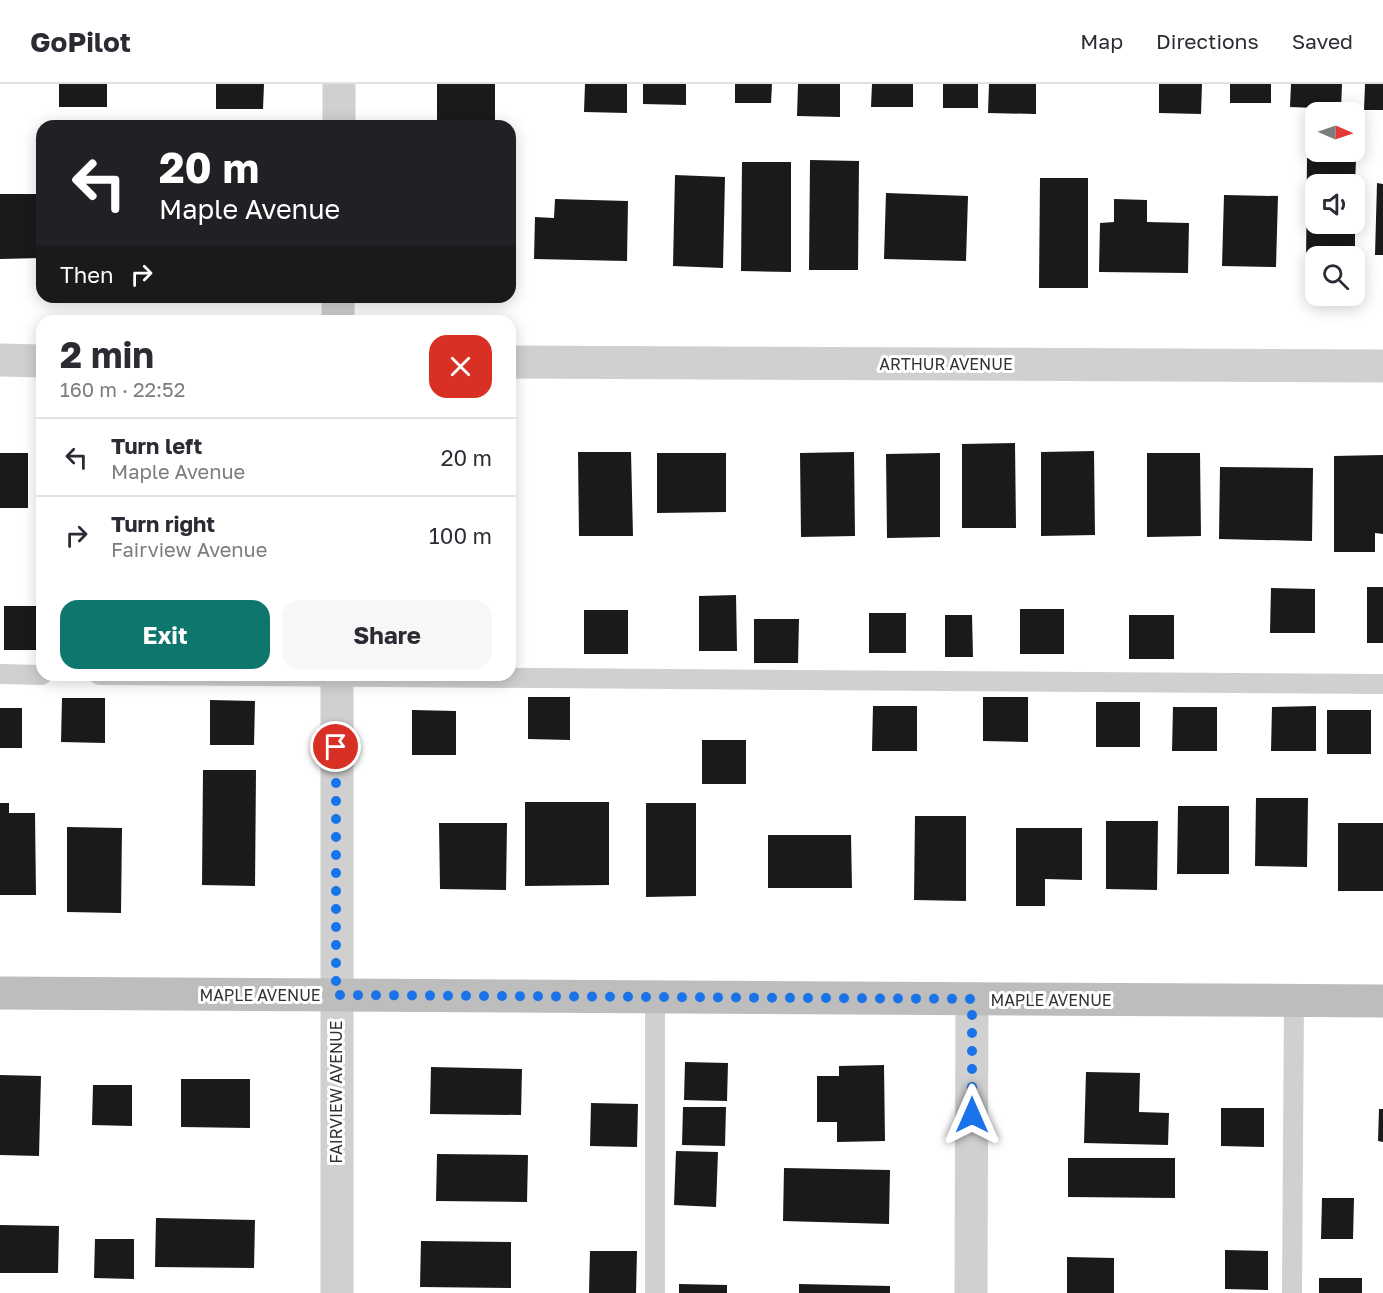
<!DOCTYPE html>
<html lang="en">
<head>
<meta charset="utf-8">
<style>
	:root { --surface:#fff; --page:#f7f7f7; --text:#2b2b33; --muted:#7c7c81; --line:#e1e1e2; --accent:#0f766e }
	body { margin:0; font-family:"Golos Text",sans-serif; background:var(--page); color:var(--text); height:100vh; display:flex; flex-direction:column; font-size:22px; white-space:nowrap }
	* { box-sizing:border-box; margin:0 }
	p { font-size:20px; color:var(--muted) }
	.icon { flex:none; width:33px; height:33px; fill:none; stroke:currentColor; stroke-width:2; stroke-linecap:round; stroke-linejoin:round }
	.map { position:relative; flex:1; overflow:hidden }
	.side { position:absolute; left:36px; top:231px; width:480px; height:366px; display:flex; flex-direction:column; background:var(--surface); border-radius:18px; box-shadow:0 3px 15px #0003 }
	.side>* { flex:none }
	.hud { position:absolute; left:36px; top:36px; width:480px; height:183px; border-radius:18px; box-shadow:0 3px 15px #0003; background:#202124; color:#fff; overflow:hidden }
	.needle { width:39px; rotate:92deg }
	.controls { position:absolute; left:1305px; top:18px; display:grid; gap:12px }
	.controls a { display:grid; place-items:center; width:60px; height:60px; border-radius:12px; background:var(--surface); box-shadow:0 3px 15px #0003; font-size:30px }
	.pin { position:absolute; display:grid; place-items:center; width:51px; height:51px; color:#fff; margin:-26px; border:3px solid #fff; border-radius:50%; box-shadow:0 2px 6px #0007 }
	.me { position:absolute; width:66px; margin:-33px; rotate:0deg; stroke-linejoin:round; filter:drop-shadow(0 0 4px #0008) }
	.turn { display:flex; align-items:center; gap:21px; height:126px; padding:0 24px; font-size:27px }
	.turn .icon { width:78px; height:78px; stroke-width:2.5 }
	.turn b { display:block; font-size:42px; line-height:51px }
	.then { display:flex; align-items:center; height:57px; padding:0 24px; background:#0003; gap:12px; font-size:22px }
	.round { display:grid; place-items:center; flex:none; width:63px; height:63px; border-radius:18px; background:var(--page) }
	.overview { display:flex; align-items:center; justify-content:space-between; height:102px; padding:0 24px }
	h1 { font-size:36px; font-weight:700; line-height:45px }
	.cta { display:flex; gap:12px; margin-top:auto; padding:12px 24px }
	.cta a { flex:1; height:69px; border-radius:18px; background:var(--accent); color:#fff; font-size:24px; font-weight:700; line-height:69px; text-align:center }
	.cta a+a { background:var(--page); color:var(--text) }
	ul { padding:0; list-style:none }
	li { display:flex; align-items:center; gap:18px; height:78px; padding:0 24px; border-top:2px solid var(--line) }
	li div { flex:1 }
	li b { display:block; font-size:22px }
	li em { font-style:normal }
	header { display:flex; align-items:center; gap:36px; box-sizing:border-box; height:84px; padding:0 30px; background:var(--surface); border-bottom:2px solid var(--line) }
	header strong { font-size:28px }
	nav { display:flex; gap:33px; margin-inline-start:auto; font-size:21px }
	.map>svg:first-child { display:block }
	.building { fill:#1a1a1a }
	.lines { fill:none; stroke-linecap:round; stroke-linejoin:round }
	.lane { stroke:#d0d0d0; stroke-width:20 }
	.street { stroke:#d0d0d0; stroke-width:33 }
	.secondary { stroke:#bdbdbd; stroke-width:33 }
	.route { stroke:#1a73e8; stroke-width:10; stroke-dasharray:0 18 }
	.labels { text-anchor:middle; stroke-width:6; stroke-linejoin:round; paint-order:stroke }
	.street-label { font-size:16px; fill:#333; stroke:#fff }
</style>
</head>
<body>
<header>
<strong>GoPilot</strong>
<nav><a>Map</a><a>Directions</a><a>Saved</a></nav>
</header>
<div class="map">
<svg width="1383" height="1209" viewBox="0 0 1383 1209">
	<rect width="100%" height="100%" fill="#fff"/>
	<g class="building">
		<rect x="59" y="0" width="48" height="23"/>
		<path d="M 216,0 L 264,0 L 263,25 L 216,25 Z"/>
		<path d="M 437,0 L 495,0 L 495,42 L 437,41 Z"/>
		<path d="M 585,0 L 627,0 L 627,29 L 584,28 Z"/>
		<path d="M 643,0 L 686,0 L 686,21 L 643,20 Z"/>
		<path d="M 735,0 L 772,0 L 771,19 L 735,19 Z"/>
		<path d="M 798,0 L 840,0 L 840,33 L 797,32 Z"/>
		<path d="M 872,0 L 913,0 L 913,23 L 871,23 Z"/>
		<rect x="943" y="0" width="35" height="24"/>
		<path d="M 989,0 L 1036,0 L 1036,30 L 988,29 Z"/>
		<path d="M 1159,0 L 1202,0 L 1201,30 L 1159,29 Z"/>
		<rect x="1230" y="0" width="41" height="19"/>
		<path d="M 1291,0 L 1342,0 L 1341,25 L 1290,23 Z"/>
		<path d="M 1365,0 L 1383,0 L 1383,26 L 1364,26 Z"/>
		<path d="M 1307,74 L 1356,75 L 1355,100 L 1316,100 L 1316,140 L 1355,140 L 1355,172 L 1316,172 L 1316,184 L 1306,184 Z"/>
		<path d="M 810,76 L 859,77 L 858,186 L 809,186 Z"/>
		<path d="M 742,78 L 791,78 L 791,188 L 741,187 Z"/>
		<path d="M 675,91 L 725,93 L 723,184 L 673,182 Z"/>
		<path d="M 1040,94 L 1088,94 L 1088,204 L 1039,204 Z"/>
		<path d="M 1377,99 L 1383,100 L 1383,171 L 1375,171 Z"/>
		<path d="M 886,109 L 968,112 L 966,177 L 884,175 Z"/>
		<path d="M 0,110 L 42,110 L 42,174 L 0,175 Z"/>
		<path d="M 1224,111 L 1278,112 L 1276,183 L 1222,182 Z"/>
		<path d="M 555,115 L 628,117 L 627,177 L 534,175 L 535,133 L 554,134 Z"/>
		<path d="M 1114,115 L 1147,116 L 1147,138 L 1189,139 L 1188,189 L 1099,188 L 1100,139 L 1114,138 Z"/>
		<path d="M 1015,359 L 1016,444 L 962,444 L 962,360 Z"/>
		<path d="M 1094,367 L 1095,451 L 1041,452 L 1041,368 Z"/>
		<path d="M 578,368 L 631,368 L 633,452 L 579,452 Z"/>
		<path d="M 854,368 L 855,452 L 801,453 L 800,369 Z"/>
		<rect x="0" y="369" width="28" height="55"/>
		<path d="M 657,369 L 726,369 L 726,428 L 657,429 Z"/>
		<path d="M 940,369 L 940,453 L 887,454 L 886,370 Z"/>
		<path d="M 1147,369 L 1200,369 L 1201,452 L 1147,453 Z"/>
		<path d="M 1383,371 L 1383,450 L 1375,449 L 1375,468 L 1334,468 L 1334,372 Z"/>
		<path d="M 1220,383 L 1313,384 L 1312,457 L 1219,455 Z"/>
		<rect x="1367" y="503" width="16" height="56"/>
		<path d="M 1271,504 L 1315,505 L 1315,549 L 1270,549 Z"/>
		<path d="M 736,511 L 737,567 L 699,567 L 699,512 Z"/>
		<rect x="4" y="522" width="38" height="44"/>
		<rect x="1020" y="525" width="44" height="45"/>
		<rect x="584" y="526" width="44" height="44"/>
		<rect x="869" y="529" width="37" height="40"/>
		<path d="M 945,531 L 972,531 L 973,573 L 945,573 Z"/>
		<rect x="1129" y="531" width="45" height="44"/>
		<path d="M 754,535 L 799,535 L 798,579 L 754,579 Z"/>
		<path d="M 528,613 L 570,613 L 570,656 L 528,655 Z"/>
		<path d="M 983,613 L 1028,613 L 1028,658 L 983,657 Z"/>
		<path d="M 62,614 L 105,614 L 105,659 L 61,658 Z"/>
		<path d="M 210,616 L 255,617 L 254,661 L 210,661 Z"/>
		<rect x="1096" y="618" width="44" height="45"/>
		<path d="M 873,622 L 917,622 L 917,667 L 872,667 Z"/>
		<path d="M 1316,622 L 1316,667 L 1271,667 L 1272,623 Z"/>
		<path d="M 1173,623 L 1217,623 L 1217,667 L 1172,667 Z"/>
		<rect x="0" y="624" width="22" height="40"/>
		<path d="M 412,626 L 456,627 L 456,671 L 412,671 Z"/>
		<rect x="1327" y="626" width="44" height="44"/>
		<rect x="702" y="656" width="44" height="44"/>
		<path d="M 203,686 L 256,686 L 255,802 L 202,801 Z"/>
		<path d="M 1256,714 L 1308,714 L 1307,783 L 1255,782 Z"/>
		<path d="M 525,718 L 609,718 L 609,801 L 525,802 Z"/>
		<path d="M 0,719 L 9,719 L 9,729 L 35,729 L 36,811 L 0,811 Z"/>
		<path d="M 646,719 L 696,719 L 696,812 L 646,813 Z"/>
		<path d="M 1178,722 L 1229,722 L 1229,790 L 1177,790 Z"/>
		<path d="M 915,732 L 966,732 L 966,817 L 914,816 Z"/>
		<path d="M 1106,737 L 1158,737 L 1157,806 L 1106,805 Z"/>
		<path d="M 439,739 L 507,739 L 506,806 L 440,805 Z"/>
		<rect x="1338" y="739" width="45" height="68"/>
		<path d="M 67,743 L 122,744 L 121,829 L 67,828 Z"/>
		<path d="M 1016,744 L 1082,744 L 1082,796 L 1045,795 L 1045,822 L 1016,822 Z"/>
		<path d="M 768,751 L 851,751 L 852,804 L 768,804 Z"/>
		<path d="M 685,978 L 728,979 L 727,1017 L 684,1016 Z"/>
		<path d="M 884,981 L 885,1057 L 837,1058 L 837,1038 L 817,1038 L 817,992 L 839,992 L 839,982 Z"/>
		<path d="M 431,983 L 522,985 L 521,1031 L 430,1030 Z"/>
		<path d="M 1086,988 L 1140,989 L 1139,1028 L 1169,1029 L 1168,1061 L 1084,1059 Z"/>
		<path d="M 0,991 L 41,992 L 39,1072 L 0,1071 Z"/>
		<path d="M 181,995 L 250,995 L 250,1044 L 181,1043 Z"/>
		<path d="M 93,1001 L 132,1001 L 132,1042 L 92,1041 Z"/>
		<path d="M 591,1019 L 638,1020 L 637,1063 L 590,1062 Z"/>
		<path d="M 683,1023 L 726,1023 L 725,1062 L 682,1061 Z"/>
		<path d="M 1221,1024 L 1264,1024 L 1264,1063 L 1221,1062 Z"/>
		<path d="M 1379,1025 L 1383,1025 L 1383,1058 L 1378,1057 Z"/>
		<path d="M 676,1067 L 718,1068 L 716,1123 L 674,1121 Z"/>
		<path d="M 437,1070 L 528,1071 L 527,1118 L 436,1117 Z"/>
		<path d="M 1068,1074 L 1175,1074 L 1175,1114 L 1068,1113 Z"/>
		<path d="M 784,1084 L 890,1086 L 889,1140 L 783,1137 Z"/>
		<path d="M 1322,1114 L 1354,1114 L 1353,1155 L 1321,1155 Z"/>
		<path d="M 156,1134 L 255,1136 L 254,1184 L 155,1183 Z"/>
		<path d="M 0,1141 L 59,1142 L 58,1189 L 0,1189 Z"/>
		<path d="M 95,1155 L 134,1155 L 134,1195 L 94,1194 Z"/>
		<path d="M 421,1157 L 511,1158 L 511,1204 L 420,1203 Z"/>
		<path d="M 1225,1166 L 1268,1167 L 1268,1206 L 1225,1205 Z"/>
		<path d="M 590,1167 L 637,1167 L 636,1209 L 589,1209 Z"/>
		<path d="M 1067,1173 L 1114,1174 L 1114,1209 L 1067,1209 Z"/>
		<rect x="1319" y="1194" width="43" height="15"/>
		<path d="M 679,1200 L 727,1201 L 727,1209 L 679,1209 Z"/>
		<path d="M 799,1200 L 890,1202 L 890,1209 L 799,1209 Z"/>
	</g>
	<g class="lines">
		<g class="lane">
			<path d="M 0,590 L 42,591"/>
			<path d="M 99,591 L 1383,600"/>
			<path d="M 655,1209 L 655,913"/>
			<path d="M 1292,1209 L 1294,916"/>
		</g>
		<g class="street">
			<path d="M 339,42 L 339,0"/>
			<path d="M 338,237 L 338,213"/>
			<path d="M 0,276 L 42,277"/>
			<path d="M 510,278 L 1383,282"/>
			<path d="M 337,1209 L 337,591"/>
			<path d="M 971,1209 L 972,915"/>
		</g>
		<path class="secondary" d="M 0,909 L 1383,917"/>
	</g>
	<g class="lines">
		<path class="route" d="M 336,663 L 336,911 L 972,915 L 972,1031"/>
	</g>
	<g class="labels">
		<g class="street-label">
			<text x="946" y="286">ARTHUR AVENUE</text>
			<text x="260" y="917">MAPLE AVENUE</text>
			<text x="1051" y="922">MAPLE AVENUE</text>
			<text transform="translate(336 1008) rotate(-90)" y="6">FAIRVIEW AVENUE</text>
		</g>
	</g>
</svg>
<div class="controls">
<a><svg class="needle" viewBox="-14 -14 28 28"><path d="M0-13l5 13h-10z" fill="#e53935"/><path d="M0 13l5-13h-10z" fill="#7c7c81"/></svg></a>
<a><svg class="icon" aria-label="sound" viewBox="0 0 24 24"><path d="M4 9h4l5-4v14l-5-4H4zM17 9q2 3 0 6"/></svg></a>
<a><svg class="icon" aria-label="search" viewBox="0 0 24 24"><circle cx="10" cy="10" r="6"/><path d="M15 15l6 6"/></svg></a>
</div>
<div class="pin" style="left:336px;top:663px;background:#d93025"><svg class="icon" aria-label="arrive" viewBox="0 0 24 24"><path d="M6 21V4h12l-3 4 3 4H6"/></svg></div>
<svg class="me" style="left:972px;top:1031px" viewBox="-20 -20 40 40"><path d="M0-17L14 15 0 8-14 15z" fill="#1a73e8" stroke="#fff" stroke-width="4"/></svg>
<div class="hud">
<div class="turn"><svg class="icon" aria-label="left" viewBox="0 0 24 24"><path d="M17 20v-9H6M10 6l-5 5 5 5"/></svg><div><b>20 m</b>Maple Avenue</div></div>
<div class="then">Then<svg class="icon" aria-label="right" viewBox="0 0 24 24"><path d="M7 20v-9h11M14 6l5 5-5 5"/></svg></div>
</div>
<section class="side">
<div class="overview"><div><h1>2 min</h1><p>160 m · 22:52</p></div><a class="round" style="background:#d93025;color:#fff"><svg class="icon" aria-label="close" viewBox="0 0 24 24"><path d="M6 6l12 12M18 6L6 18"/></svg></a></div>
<ul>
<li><svg class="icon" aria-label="left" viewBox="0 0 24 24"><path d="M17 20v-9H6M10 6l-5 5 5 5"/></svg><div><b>Turn left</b><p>Maple Avenue</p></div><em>20 m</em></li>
<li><svg class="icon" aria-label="right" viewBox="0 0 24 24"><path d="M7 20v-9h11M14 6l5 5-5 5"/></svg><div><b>Turn right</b><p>Fairview Avenue</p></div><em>100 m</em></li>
</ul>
<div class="cta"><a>Exit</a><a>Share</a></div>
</section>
</div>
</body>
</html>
